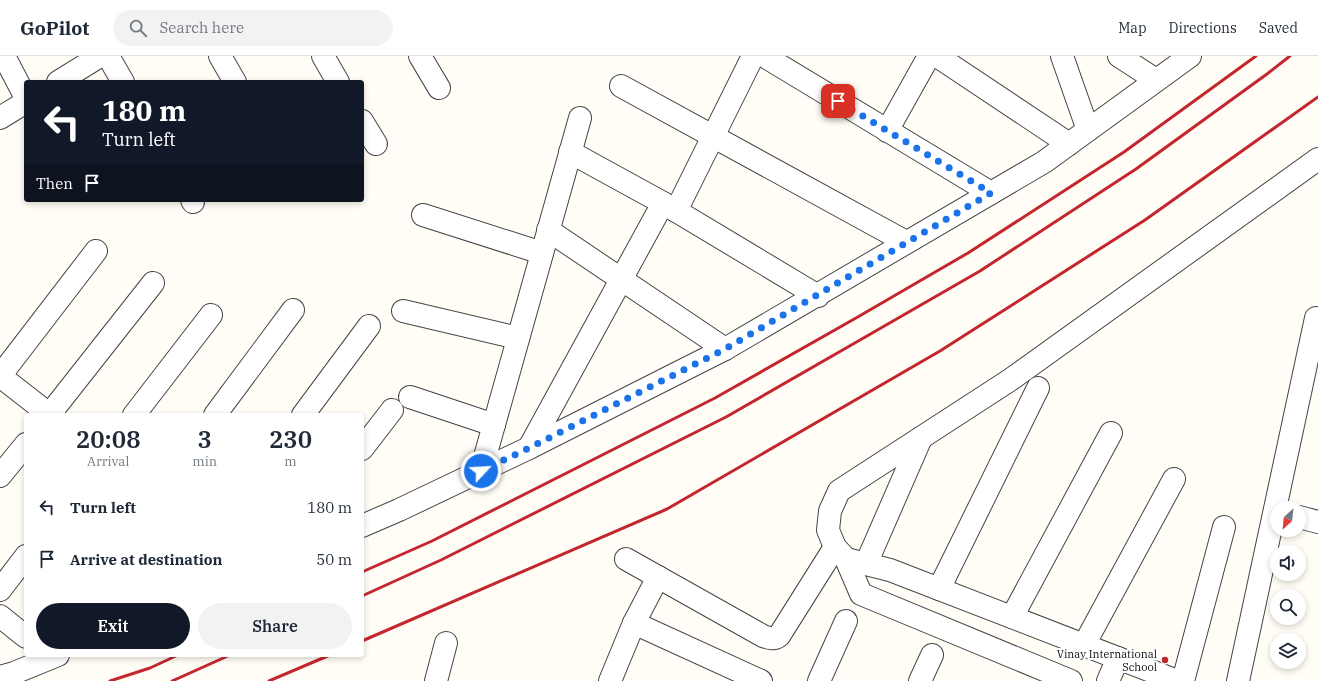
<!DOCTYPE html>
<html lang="en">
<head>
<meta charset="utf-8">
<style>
	:root { --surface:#fff; --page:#f2f2f3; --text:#1f2937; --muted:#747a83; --line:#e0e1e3; --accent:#111827 }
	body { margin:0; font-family:"IBM Plex Serif",serif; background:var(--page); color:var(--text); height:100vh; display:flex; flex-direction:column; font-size:15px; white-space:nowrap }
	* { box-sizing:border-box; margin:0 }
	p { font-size:13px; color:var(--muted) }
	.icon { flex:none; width:22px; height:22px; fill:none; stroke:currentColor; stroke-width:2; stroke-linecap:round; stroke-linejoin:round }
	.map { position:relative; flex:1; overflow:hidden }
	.side { position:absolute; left:24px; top:357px; width:340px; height:244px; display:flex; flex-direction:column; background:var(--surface); border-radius:4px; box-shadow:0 2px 6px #0003 }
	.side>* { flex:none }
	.guide { position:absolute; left:24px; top:24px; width:340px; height:122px; border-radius:4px; box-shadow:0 2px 6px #0003; background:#111827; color:#fff; overflow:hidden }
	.needle { width:26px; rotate:207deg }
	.buttons { position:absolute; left:1270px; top:445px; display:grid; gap:8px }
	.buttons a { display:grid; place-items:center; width:36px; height:36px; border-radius:50%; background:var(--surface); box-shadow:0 2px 6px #0003; font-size:20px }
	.pin { position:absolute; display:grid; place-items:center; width:34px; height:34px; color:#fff; margin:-17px; border-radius:8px; box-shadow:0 2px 6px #0006 }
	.me { position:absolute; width:44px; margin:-22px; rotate:65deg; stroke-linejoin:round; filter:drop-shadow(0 0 3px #0008) }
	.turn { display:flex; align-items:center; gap:14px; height:84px; padding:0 12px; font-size:18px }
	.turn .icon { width:52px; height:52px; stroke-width:2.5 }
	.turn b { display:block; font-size:28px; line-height:34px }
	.then { display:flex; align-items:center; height:38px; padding:0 12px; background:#0003; gap:8px; font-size:15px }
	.eta { display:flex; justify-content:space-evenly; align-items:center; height:68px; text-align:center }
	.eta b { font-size:24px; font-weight:600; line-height:28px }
	.action { display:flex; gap:8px; margin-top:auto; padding:8px 12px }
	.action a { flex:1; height:46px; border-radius:24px; background:var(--accent); color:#fff; font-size:16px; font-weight:600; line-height:46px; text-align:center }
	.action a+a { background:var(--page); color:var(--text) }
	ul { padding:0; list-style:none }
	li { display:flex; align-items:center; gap:12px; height:52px; padding:0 12px }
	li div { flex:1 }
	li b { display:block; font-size:15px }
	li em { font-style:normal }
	header { display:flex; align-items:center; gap:24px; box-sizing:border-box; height:56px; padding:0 20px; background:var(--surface); border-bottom:1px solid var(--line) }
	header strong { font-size:19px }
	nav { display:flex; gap:22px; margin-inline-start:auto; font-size:14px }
	.search { width:280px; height:36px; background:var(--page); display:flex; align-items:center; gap:10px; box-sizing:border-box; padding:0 14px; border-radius:22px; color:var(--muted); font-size:15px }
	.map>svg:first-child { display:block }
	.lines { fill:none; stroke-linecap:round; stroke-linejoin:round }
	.minor-casing { stroke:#444; stroke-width:24 }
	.minor { stroke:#fff; stroke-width:22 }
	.rail { stroke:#c4262e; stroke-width:3 }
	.route { stroke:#1a73e8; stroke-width:7; stroke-dasharray:0 12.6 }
	.poi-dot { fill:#c4262e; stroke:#fff; stroke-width:1.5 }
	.labels { text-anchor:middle; stroke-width:4; stroke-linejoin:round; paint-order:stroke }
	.poi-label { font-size:11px; fill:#111; stroke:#fff; text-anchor:end }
</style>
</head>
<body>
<header>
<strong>GoPilot</strong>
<div class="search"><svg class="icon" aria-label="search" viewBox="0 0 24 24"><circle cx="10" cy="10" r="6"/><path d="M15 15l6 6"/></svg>Search here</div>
<nav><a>Map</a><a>Directions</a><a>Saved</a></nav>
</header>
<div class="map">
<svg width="1318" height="625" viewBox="0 0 1318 625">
	<rect width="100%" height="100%" fill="#fffdf5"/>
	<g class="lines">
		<defs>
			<g id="minor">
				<path d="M 4,0 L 26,42"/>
				<path d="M 108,0 L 123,26"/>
				<path d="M 220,0 L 235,26"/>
				<path d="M 323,0 L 338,26"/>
				<path d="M 420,0 L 439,32"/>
				<path d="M 764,0 L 991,137"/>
				<path d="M 937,0 L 1069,88"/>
				<path d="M 1062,0 L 1088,74"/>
				<path d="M 1119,0 L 1156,24"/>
				<path d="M 58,26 L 100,0"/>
				<path d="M 621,30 L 906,186"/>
				<path d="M 0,62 L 26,46"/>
				<path d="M 362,65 L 376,88"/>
				<path d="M 887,75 L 929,0"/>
				<path d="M 570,96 L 663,147 L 818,240"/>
				<path d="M 192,144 L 193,146"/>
				<path d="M 676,155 L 753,0"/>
				<path d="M 423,159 L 542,197"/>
				<path d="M 548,174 L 725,293"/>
				<path d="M 403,255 L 518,282"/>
				<path d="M 0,320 L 96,195"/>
				<path d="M 0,320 L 50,359"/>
				<path d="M 410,341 L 494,369"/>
				<path d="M 49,359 L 153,227"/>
				<path d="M 134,359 L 211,259"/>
				<path d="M 215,359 L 293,254"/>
				<path d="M 303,359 L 369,270"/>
				<path d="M 529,392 L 663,147"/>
				<path d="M 362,393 L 392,354"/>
				<path d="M 481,415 L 580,62"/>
				<path d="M 0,420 L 26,388"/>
				<path d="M 1299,461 L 1318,466"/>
				<path d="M 362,470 L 399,454 L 529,392 L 725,293 L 1044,106 L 1190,0"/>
				<path d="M 626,503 L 763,580 C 769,582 774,584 779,580 L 835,491"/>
				<path d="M 846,503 L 890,514 L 1177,625"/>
				<path d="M 866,508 L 921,382"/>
				<path d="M 939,533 L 1038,332"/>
				<path d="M 0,534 L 26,500"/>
				<path d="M 0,560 L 26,581"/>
				<path d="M 1012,561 L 1111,377"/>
				<path d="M 634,567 L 761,625"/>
				<path d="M 1084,589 L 1174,423"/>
				<path d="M 0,621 L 14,617 L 58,599"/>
				<path d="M 436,625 L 446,587"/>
				<path d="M 610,625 L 634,567 L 658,521"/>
				<path d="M 819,625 L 846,565"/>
				<path d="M 920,625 L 932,599"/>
				<path d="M 1071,625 L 861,538 L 846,503 L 835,491 L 828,474 L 830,455 L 839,435 L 1010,324 L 1318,103"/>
				<path d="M 1108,625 L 1118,602"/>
				<path d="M 1183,625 L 1224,471"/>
				<path d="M 1238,625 L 1316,262"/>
			</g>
		</defs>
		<use href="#minor" class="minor-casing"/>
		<use href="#minor" class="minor"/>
		<g class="rail">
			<path d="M 362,516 L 432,485 L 715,342 L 856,262 L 968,197 L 1124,96 L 1256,0"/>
			<path d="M 362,540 L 441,504 L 726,361 L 867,280 L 980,215 L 1136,113 L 1267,18 L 1290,0"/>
			<path d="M 362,585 L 667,453 L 940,295 L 1145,164 L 1318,41"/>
			<path d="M 110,625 L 150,612 L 178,599"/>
			<path d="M 172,625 L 230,599"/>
			<path d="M 269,625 L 330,599"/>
		</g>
	</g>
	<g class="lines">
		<path class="route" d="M 481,415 L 529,392 L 725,293 L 991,137 L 838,45"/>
	</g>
	<circle class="poi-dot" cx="1165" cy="604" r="4"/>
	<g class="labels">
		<g class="poi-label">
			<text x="1157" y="602">Vinay International<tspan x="1157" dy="13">School</tspan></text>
		</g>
	</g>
</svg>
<div class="buttons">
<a><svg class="needle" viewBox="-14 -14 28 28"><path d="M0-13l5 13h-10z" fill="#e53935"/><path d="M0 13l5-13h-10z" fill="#747a83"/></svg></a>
<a><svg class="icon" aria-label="sound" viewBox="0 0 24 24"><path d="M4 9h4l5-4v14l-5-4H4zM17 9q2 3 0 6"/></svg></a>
<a><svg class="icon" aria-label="search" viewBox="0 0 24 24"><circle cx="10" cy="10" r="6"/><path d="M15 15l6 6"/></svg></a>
<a><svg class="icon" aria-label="layers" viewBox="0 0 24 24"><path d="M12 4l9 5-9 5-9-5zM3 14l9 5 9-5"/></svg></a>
</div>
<div class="pin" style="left:838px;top:45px;background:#d93025"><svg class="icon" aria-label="arrive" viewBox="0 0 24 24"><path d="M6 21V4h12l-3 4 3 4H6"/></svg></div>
<svg class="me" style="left:481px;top:415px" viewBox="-20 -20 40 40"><circle r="17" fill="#1a73e8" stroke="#fff" stroke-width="3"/><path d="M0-11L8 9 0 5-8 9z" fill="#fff"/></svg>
<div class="guide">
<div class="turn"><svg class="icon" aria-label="left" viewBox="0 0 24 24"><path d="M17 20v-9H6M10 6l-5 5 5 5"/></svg><div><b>180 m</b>Turn left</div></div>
<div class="then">Then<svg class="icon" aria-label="arrive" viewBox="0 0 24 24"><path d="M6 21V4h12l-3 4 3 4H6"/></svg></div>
</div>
<section class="side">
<div class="eta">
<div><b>20:08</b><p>Arrival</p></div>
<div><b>3</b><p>min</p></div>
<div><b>230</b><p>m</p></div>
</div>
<ul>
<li><svg class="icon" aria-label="left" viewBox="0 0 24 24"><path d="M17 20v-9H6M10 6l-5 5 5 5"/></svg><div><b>Turn left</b></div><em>180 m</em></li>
<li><svg class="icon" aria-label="arrive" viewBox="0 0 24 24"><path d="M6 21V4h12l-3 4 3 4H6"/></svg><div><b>Arrive at destination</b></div><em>50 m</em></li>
</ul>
<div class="action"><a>Exit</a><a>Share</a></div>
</section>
</div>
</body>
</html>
